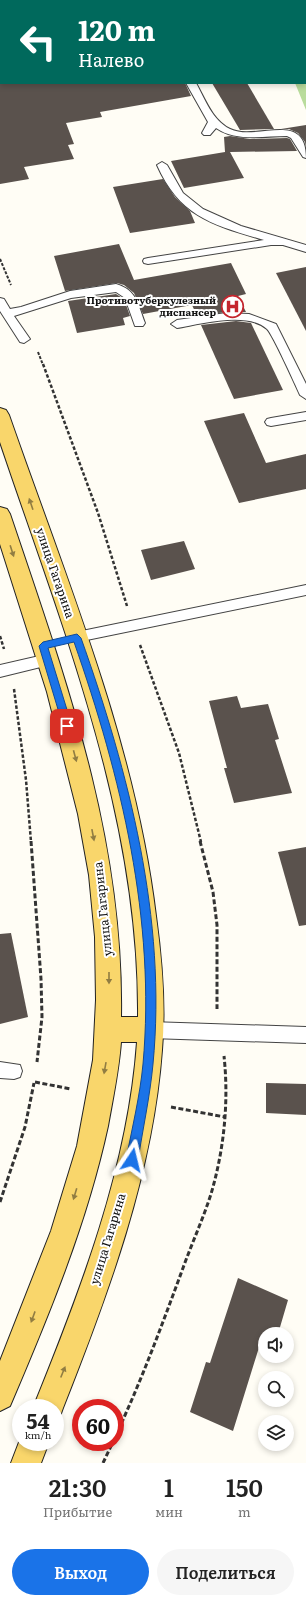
<!DOCTYPE html>
<html lang="ru">
<head>
<meta charset="utf-8">
<style>
	:root { --surface:#fff; --page:#f6f6f6; --text:#222; --muted:#767676; --accent:#1a73e8 }
	body { margin:0; font-family:Literata,serif; background:var(--page); color:var(--text); height:100vh; display:flex; flex-direction:column; font-size:15px; white-space:nowrap }
	* { box-sizing:border-box; margin:0 }
	p { font-size:13px; color:var(--muted) }
	.icon { flex:none; width:22px; height:22px; fill:none; stroke:currentColor; stroke-width:2; stroke-linecap:round; stroke-linejoin:round }
	.map { position:relative; height:1463px; overflow:hidden }
	.details { display:flex; flex-direction:column; background:var(--surface); flex:1 }
	.details>* { flex:none }
	.hud { position:absolute; left:0px; top:0px; width:306px; height:84px; box-shadow:0 2px 6px #0003; background:#00695c; color:#fff; overflow:hidden }
	.fabs { position:absolute; left:258px; top:1327px; display:grid; gap:8px }
	.fabs a { display:grid; place-items:center; width:36px; height:36px; border-radius:50%; background:var(--surface); box-shadow:0 2px 6px #0003; font-size:20px }
	.speed { position:absolute; left:12px; top:1399px; display:flex; gap:8px; font-size:20px; font-weight:700; text-align:center }
	.speed>* { display:grid; place-content:center; width:52px; height:52px; border-radius:50%; background:var(--surface); box-shadow:0 2px 6px #0003; line-height:1 }
	.speed small { font-size:10px; font-weight:400 }
	.speed .limit { border:6px solid #d22; background:#fff; color:#111 }
	.pin { position:absolute; display:grid; place-items:center; width:34px; height:34px; color:#fff; margin:-17px; border-radius:8px; box-shadow:0 2px 6px #0006 }
	.me { position:absolute; width:44px; margin:-22px; rotate:10deg; stroke-linejoin:round; filter:drop-shadow(0 0 3px #0008) }
	.turn { display:flex; align-items:center; gap:14px; height:84px; padding:0 12px; font-size:18px }
	.turn .icon { width:52px; height:52px; stroke-width:2.5 }
	.turn b { display:block; font-size:28px; line-height:34px }
	.eta { display:flex; justify-content:space-evenly; align-items:center; height:68px; text-align:center }
	.eta b { font-size:24px; font-weight:600; line-height:28px }
	.button { display:flex; gap:8px; margin-top:auto; padding:8px 12px }
	.button a { flex:1; height:46px; border-radius:24px; background:var(--accent); color:#fff; font-size:16px; font-weight:600; line-height:46px; text-align:center }
	.button a+a { background:var(--page); color:var(--text) }
	.map>svg:first-child { display:block }
	.forest { fill:#b9dc9c }
	.building { fill:#5a524d }
	.lines { fill:none; stroke-linecap:round; stroke-linejoin:round }
	.lane-casing { stroke:#444; stroke-width:2 }
	.primary-casing { stroke:#222; stroke-width:2 }
	.path-far2 { stroke:#333; stroke-width:2; stroke-dasharray:3 1.5; stroke-linecap:butt }
	.path-far1 { stroke:#333; stroke-width:2.5; stroke-dasharray:3.5 2; stroke-linecap:butt }
	.path { stroke:#333; stroke-width:3; stroke-dasharray:5 2.5; stroke-linecap:butt }
	.lane { fill:#fff; fill-rule:evenodd }
	.primary { fill:#f9d66b; fill-rule:evenodd }
	.oneway { fill:#917d42 }
	.route { fill:#1a73e8; stroke:#114b97 }
	.labels { text-anchor:middle; stroke-width:4; stroke-linejoin:round; paint-order:stroke }
	.far-poi-label { font-size:10px; font-weight:bold; fill:#111; stroke:#fff; text-anchor:end }
	.street-label { font-size:12px; fill:#111; stroke:#fff }
</style>
</head>
<body>
<div class="map">
<svg width="306" height="1463" viewBox="0 0 306 1463">
	<rect width="100%" height="100%" fill="#fffdf5"/>
	<path class="forest" d="M 181,0 L 306,0 L 306,110 L 295,83 L 305,83 L 305,1 Z"/>
	<g class="building">
		<path d="M 0,83 L 185,83 L 191,96 L 100,112 L 102,117 L 66,123 L 74,144 L 68,145 L 74,159 L 24,167 L 29,179 L 0,184 Z"/>
		<path d="M 212,83 L 247,83 L 274,129 L 240,130 Z"/>
		<path d="M 306,125 L 306,148 L 305,142 L 298,133 L 289,129 L 281,129 Z"/>
		<path d="M 230,136 L 250,139 L 287,138 L 290,139 L 297,151 L 230,152 L 244,178 L 184,188 L 171,161 L 225,152 L 224,137 Z"/>
		<path d="M 163,179 L 175,197 L 190,211 L 195,223 L 130,233 L 113,187 Z"/>
		<path d="M 119,244 L 134,280 L 231,263 L 246,294 L 238,296 L 246,312 L 226,312 L 197,316 L 192,305 L 143,314 L 134,293 L 124,285 L 117,283 L 65,291 L 54,256 Z"/>
		<path d="M 306,267 L 306,331 L 276,273 Z"/>
		<path d="M 116,294 L 124,299 L 130,316 L 123,318 L 125,325 L 77,333 L 68,301 Z"/>
		<path d="M 236,321 L 251,323 L 283,390 L 234,399 L 201,325 Z"/>
		<path d="M 244,413 L 266,463 L 306,454 L 306,489 L 239,503 L 204,421 Z"/>
		<path d="M 184,541 L 195,569 L 151,580 L 141,550 Z"/>
		<path d="M 237,696 L 241,708 L 268,704 L 279,739 L 275,740 L 292,793 L 234,803 L 224,768 L 227,768 L 209,701 Z"/>
		<path d="M 306,847 L 306,925 L 299,926 L 278,852 Z"/>
		<path d="M 11,933 L 28,1017 L 0,1024 L 0,934 Z"/>
		<path d="M 266,1083 L 306,1084 L 306,1115 L 266,1113 Z"/>
		<path d="M 238,1278 L 288,1300 L 278,1334 L 265,1334 L 265,1343 L 261,1341 L 233,1431 L 190,1412 L 206,1362 L 210,1363 Z"/>
	</g>
	<g class="lines">
		<defs>
			<g id="lane">
				<rect x="72" y="0" width="19" height="1"/>
				<rect x="0" y="3" width="1" height="6"/>
				<path d="M 186,83 L 196,83 C 205,99 212,120 230,129 C 256,142 306,109 306,158 L 303,157 L 291,138 L 287,136 C 263,136 236,142 216,128 L 210,135 L 204,135 L 202,133 L 208,122 Z"/>
				<path d="M 162,162 L 167,165 L 183,193 L 203,209 L 241,226 L 306,245 L 306,252 L 283,245 L 271,245 L 148,264 L 144,263 L 143,261 L 144,259 L 148,258 L 264,240 C 213,225 180,217 157,165 Z"/>
				<path d="M 116,284 C 137,290 138,305 145,323 L 143,326 L 135,326 L 125,298 L 116,292 L 71,298 L 14,316 L 30,339 L 24,343 L 20,342 L 0,311 L 0,298 L 4,299 L 10,309 L 21,307 L 70,291 Z"/>
				<path d="M 226,313 L 249,314 L 276,324 L 306,384 L 306,399 L 300,395 C 295,384 273,335 267,329 C 247,311 201,324 177,328 L 171,324 L 177,320 Z"/>
				<path d="M 306,412 L 306,420 L 271,426 L 267,425 L 265,422 L 267,419 L 271,418 Z"/>
				<path d="M 306,585 L 306,595 L 77,642 L 72,641 L 70,637 L 72,633 L 77,632 Z"/>
				<path d="M 48,654 L 53,656 L 55,660 L 53,664 L 0,677 L 0,665 Z"/>
				<path d="M 150,1022 L 306,1027 L 306,1043 L 150,1038 L 144,1036 L 142,1030 L 144,1024 Z"/>
				<path d="M 0,1062 L 20,1065 L 22,1071 L 20,1077 L 14,1079 L 0,1078 Z"/>
			</g>
			<g id="primary">
				<path d="M 0,408 L 6,410 L 9,415 C 66,579 135,742 156,916 C 162,960 166,1005 162,1050 C 153,1174 108,1294 63,1408 L 59,1419 L 55,1420 L 55,1408 L 33,1408 C 80,1292 128,1169 137,1042 L 121,1042 C 119,1070 113,1098 108,1126 C 87,1223 49,1315 10,1406 L 0,1411 L 0,1361 L 51,1231 L 77,1146 L 93,1060 L 96,1000 L 95,937 L 89,875 L 78,814 L 47,692 L 0,544 L 0,507 L 7,509 L 10,514 C 66,680 124,839 121,1017 L 138,1017 C 140,817 63,629 0,442 Z"/>
				<path d="M 21,1437 L 21,1442 L 49,1442 L 41,1463 L 11,1463 Z"/>
			</g>
		</defs>
		<use href="#lane" class="lane-casing"/>
		<use href="#primary" class="primary-casing"/>
		<g class="path-far2">
			<path d="M 0,259 L 11,285"/>
			<path d="M 38,352 L 43,365"/>
		</g>
		<g class="path-far1">
			<path d="M 43,364 L 98,513 L 127,606"/>
			<path d="M 0,636 L 4,649"/>
			<path d="M 140,645 L 179,753 L 201,842"/>
			<path d="M 14,689 L 26,780 L 31,842"/>
		</g>
		<g class="path">
			<path d="M 31,841 L 41,979 L 42,1017 L 37,1062"/>
			<path d="M 200,841 L 213,892 L 217,925 L 217,1009"/>
			<path d="M 35,1082 L 71,1089"/>
			<path d="M 171,1107 L 225,1117"/>
			<path d="M 0,1202 L 25,1127 L 34,1083"/>
			<path d="M 115,1437 C 141,1382 162,1325 183,1268 C 192,1243 203,1219 211,1194 C 224,1150 229,1102 224,1056"/>
			<path d="M 103,1463 L 113,1442"/>
		</g>
		<use href="#lane" class="lane"/>
		<use href="#primary" class="primary"/>
	</g>
	<defs><path id="oneway-solid" d="M-6-.8H1V-3.2L6.5 0L1 3.2V.8H-6Z"/></defs>
	<g class="oneway">
		<use href="#oneway-solid" transform="translate(31 504) rotate(-109)"/>
		<use href="#oneway-solid" transform="translate(12 551) rotate(72)"/>
		<use href="#oneway-solid" transform="translate(75 756) rotate(75)"/>
		<use href="#oneway-solid" transform="translate(93 835) rotate(79)"/>
		<use href="#oneway-solid" transform="translate(109 978) rotate(90)"/>
		<use href="#oneway-solid" transform="translate(105 1068) rotate(100)"/>
		<use href="#oneway-solid" transform="translate(75 1194) rotate(107)"/>
		<use href="#oneway-solid" transform="translate(33 1317) rotate(110)"/>
		<use href="#oneway-solid" transform="translate(63 1372) rotate(-68)"/>
	</g>
	<path class="route" d="M 77,634 L 81,638 C 129,773 167,919 153,1064 C 150,1096 143,1128 138,1160 L 136,1163 L 132,1165 L 128,1163 L 126,1160 C 132,1128 140,1096 143,1064 C 156,920 121,776 74,642 L 48,648 L 72,726 L 67,730 L 63,726 L 39,646 L 43,642 Z"/>
	<defs>
		<symbol id="hospital-ring" viewBox="-11 -11 22 22"><circle r="9.5" fill="#fff" stroke="#c4262e" stroke-width="1.5"/><path d="M-5-5h3v3.5h4V-5h3V5h-3V1.5h-4V5h-3Z" fill="#c4262e"/></symbol>
	</defs>
	<g fill-rule="evenodd">
		<use href="#hospital-ring" x="220" y="294" width="25" height="25"/>
	</g>
	<g class="labels">
		<g class="far-poi-label">
			<text x="216" y="304">Противотуберкулезный<tspan x="216" dy="12">диспансер</tspan></text>
		</g>
		<g class="street-label">
			<text transform="translate(55 573) rotate(71)" y="4">улица Гагарина</text>
			<text transform="translate(103 909) rotate(-96)" y="4">улица Гагарина</text>
			<text transform="translate(108 1239) rotate(-73)" y="4">улица Гагарина</text>
		</g>
	</g>
</svg>
<div class="fabs">
<a><svg class="icon" aria-label="sound" viewBox="0 0 24 24"><path d="M4 9h4l5-4v14l-5-4H4zM17 9q2 3 0 6"/></svg></a>
<a><svg class="icon" aria-label="search" viewBox="0 0 24 24"><circle cx="10" cy="10" r="6"/><path d="M15 15l6 6"/></svg></a>
<a><svg class="icon" aria-label="layers" viewBox="0 0 24 24"><path d="M12 4l9 5-9 5-9-5zM3 14l9 5 9-5"/></svg></a>
</div>
<div class="speed"><div>54<small>km/h</small></div><div class="limit">60</div></div>
<div class="pin" style="left:67px;top:726px;background:#d93025"><svg class="icon" aria-label="arrive" viewBox="0 0 24 24"><path d="M6 21V4h12l-3 4 3 4H6"/></svg></div>
<svg class="me" style="left:132px;top:1160px" viewBox="-20 -20 40 40"><path d="M0-17L14 15 0 8-14 15z" fill="#1a73e8" stroke="#fff" stroke-width="4"/></svg>
<div class="hud">
<div class="turn"><svg class="icon" aria-label="left" viewBox="0 0 24 24"><path d="M17 20v-9H6M10 6l-5 5 5 5"/></svg><div><b>120 m</b>Налево</div></div>
</div>
</div>
<section class="details">
<div class="eta">
<div><b>21:30</b><p>Прибытие</p></div>
<div><b>1</b><p>мин</p></div>
<div><b>150</b><p>m</p></div>
</div>
<div class="button"><a>Выход</a><a>Поделиться</a></div>
</section>
</body>
</html>
